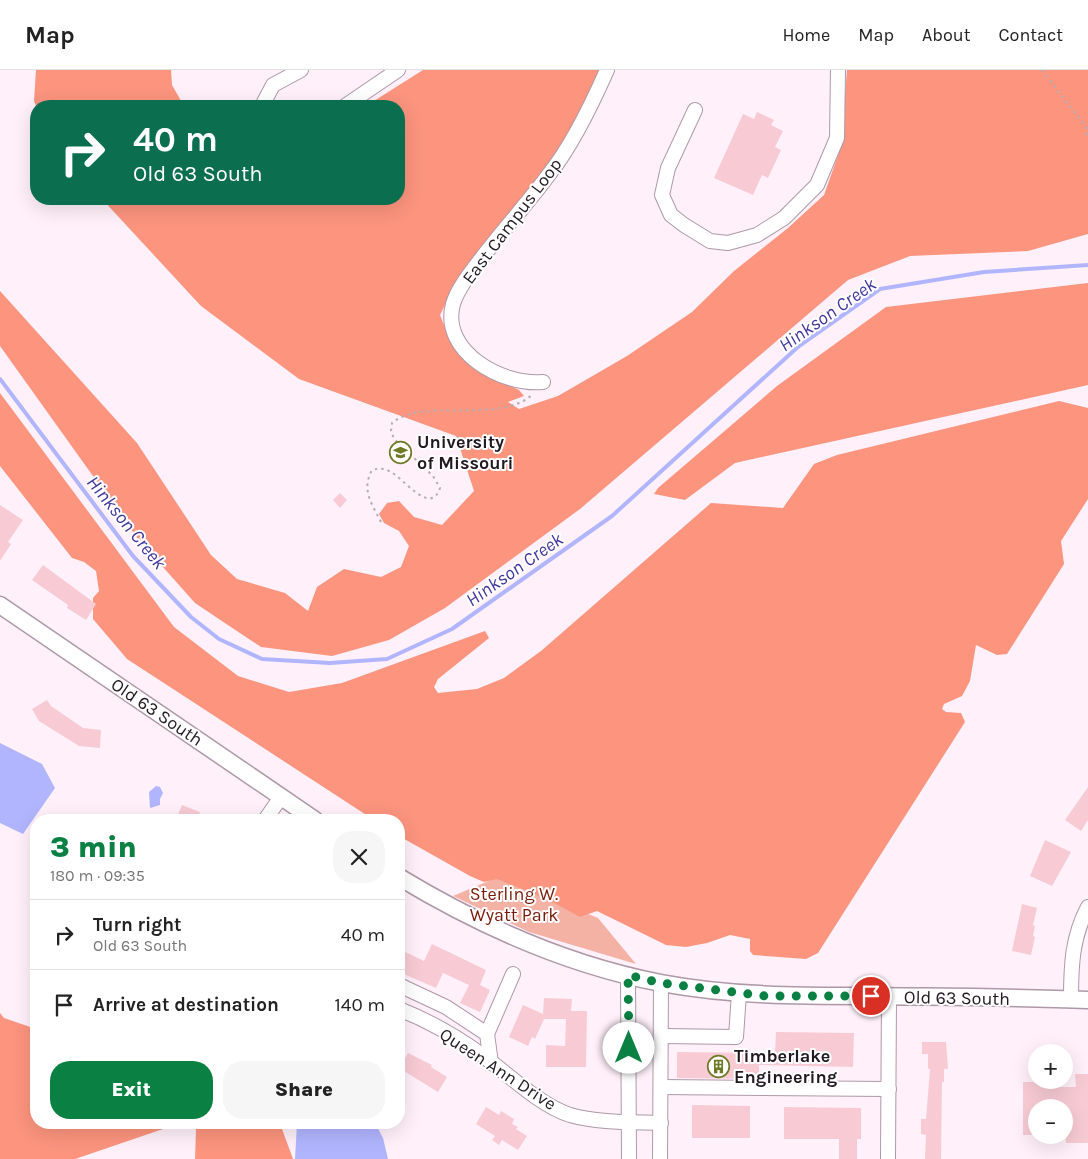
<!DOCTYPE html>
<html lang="en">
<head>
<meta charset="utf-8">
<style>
	:root { --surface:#fff; --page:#f6f6f6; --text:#222; --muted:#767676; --line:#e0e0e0; --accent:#0b8043 }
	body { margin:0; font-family:Karla,sans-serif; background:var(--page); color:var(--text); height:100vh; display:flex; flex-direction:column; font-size:19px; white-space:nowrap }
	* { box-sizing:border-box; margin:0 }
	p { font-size:16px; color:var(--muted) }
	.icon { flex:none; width:28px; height:28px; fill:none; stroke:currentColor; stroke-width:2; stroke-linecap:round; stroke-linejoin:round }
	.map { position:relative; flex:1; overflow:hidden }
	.sheet { position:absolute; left:30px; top:744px; width:375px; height:315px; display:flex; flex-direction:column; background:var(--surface); border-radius:20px; box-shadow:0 5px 20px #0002 }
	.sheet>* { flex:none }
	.banner { position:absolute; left:30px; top:30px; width:375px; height:105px; border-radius:20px; box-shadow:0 5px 20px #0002; background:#0b6e4f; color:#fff; overflow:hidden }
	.fabs { position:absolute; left:1028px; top:974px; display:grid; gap:10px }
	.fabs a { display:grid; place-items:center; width:45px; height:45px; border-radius:50%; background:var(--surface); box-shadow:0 5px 20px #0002; font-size:25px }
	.pin { position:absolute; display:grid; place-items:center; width:42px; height:42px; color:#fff; margin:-21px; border:2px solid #fff; border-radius:50%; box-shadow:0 1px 5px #0007 }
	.me { position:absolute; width:55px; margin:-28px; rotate:0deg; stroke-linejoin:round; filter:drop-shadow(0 0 4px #0008) }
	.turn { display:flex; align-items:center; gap:18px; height:105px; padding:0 20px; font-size:22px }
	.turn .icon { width:65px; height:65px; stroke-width:2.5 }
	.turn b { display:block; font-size:35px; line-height:42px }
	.round { display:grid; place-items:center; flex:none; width:52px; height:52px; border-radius:20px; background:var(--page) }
	.head { display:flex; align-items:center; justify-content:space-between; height:85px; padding:0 20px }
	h1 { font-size:30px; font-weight:800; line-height:38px; color:var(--accent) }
	.action { display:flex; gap:10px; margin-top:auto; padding:10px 20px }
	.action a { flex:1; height:58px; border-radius:20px; background:var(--accent); color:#fff; font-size:20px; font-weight:800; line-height:58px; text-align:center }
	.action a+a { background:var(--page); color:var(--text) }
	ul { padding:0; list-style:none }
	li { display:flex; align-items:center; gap:15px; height:70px; padding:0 20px; border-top:1px solid var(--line) }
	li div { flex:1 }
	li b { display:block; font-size:19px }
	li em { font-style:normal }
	header { display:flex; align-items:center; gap:30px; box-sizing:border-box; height:70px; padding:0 25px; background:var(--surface); border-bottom:1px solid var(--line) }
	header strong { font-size:24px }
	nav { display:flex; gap:28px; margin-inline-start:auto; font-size:18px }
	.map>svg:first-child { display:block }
	.green { fill:#f3b2a4 }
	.forest { fill:#fc947e }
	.water { fill:#b1b5fe }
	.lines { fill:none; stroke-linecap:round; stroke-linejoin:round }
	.stream { stroke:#b1b5fe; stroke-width:4 }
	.building { fill:#f8cbd4 }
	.minor-casing { stroke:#ae98a7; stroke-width:16 }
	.major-casing { stroke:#ae98a7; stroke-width:19 }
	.path { stroke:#b8abb4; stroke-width:2; stroke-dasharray:2.5 4; stroke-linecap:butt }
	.minor { stroke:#fff; stroke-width:14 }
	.major { stroke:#fff; stroke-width:16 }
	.route { stroke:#0b8043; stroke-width:9; stroke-dasharray:0 16.2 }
	.labels { text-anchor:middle; stroke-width:4; stroke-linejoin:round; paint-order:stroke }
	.street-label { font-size:18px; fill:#21191f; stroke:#fff }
	.poi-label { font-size:18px; font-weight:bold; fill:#21191f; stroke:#fff; text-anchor:start }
	.park-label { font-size:18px; fill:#761b09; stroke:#fff }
	.water-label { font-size:19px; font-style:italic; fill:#40359c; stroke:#fff }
</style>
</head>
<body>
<header>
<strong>Map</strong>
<nav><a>Home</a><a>Map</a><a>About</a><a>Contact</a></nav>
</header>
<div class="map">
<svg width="1088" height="1089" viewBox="0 0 1088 1089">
	<rect width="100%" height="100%" fill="#fff0fa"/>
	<path class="green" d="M 498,807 L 598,848 L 636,894 L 529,862 L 453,826 Z"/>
	<g class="forest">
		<path d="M 36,0 L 171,0 L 172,15 L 184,36 L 36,36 L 34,31 Z"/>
		<path d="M 423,0 L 602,0 L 549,100 L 459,207 L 440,245 L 451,273 L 482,303 L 519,320 L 524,326 L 508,332 L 519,339 L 558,326 L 627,286 L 692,242 L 734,201 L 788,158 L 824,125 L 841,77 L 847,0 L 1088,0 L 1088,164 L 1028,181 L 910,186 L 848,210 L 580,439 L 445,538 L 389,570 L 332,586 L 261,577 L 195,533 L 138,469 L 0,276 L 0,221 L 137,373 L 211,485 L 237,509 L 285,523 L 308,541 L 317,517 L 344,499 L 381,507 L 401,497 L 409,476 L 399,461 L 384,453 L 379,444 L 387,433 L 399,431 L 414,447 L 442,455 L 474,421 L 456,366 L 299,309 L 201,236 L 102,129 L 399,129 L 399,36 L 366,36 Z"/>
		<path d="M 1088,213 L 1088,315 L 735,393 L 685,430 L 654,424 L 658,418 L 777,316 L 886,237 Z"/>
		<path d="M 0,323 L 174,557 L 238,606 L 289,622 L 342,613 L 485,561 L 489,568 L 438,609 L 434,617 L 438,623 L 477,619 L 504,608 L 541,581 L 711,433 L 783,438 L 814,394 L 837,385 L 1059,331 L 1088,338 L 1088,429 L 1061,471 L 1064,494 L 1007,584 L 997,585 L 976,575 L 970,611 L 962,626 L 944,634 L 942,639 L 946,642 L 961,643 L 965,652 L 818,883 L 806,889 L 753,885 L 750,881 L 750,869 L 730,865 L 707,873 L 686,877 L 666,875 L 597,841 L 580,847 L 547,829 L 497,809 L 484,812 L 470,806 L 399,766 L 399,750 L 374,750 L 127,589 L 93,549 L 93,528 L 99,521 L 96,501 L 84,492 L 72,488 L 0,396 Z"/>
		<path d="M 0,943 L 4,948 L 36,959 L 36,1052 L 284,1053 L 282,1059 L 293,1089 L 195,1089 L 196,1059 L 166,1058 L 75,1089 L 0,1089 Z"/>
	</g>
	<g class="water">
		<path d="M 0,673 L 42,694 L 55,718 L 23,764 L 0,753 Z"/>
		<path d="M 156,716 L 160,717 L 163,723 L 160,729 L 160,735 L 150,738 L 149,722 Z"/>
		<path d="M 297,1053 L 375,1053 L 383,1068 L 388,1089 L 295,1089 Z"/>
	</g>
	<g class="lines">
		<path class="stream" d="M 0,309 L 133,486 L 191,547 L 219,569 L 262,589 L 330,593 L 387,589 L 452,559 L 612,446 L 799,276 L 880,219 L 984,202 L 1088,195"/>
	</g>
	<g class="building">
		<path d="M 757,42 L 774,50 L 771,55 L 783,61 L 775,77 L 781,80 L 768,108 L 762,105 L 753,125 L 714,108 L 743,44 L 754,49 Z"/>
		<path d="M 340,423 L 347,430 L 340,438 L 333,430 Z"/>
		<path d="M 0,435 L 23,450 L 8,472 L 11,474 L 0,491 Z"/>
		<path d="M 43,495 L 96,534 L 86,550 L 67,538 L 68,535 L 32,510 Z"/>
		<path d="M 47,630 L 51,636 L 83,658 L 101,660 L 100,678 L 79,676 L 39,651 L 32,639 Z"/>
		<path d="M 1088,717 L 1088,750 L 1081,761 L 1065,750 Z"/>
		<path d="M 182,735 L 200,742 L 197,750 L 176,750 Z"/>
		<path d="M 1045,770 L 1071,782 L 1052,816 L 1030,806 Z"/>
		<path d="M 1022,834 L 1037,838 L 1033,855 L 1035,856 L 1033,866 L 1035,867 L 1031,885 L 1012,881 Z"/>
		<path d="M 432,874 L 486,900 L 480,915 L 490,920 L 480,942 L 460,933 L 469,915 L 443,903 L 436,918 L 399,902 L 399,879 L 424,891 Z"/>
		<path d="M 544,928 L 572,929 L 571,941 L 587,941 L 586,997 L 546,997 L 546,975 L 565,976 L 566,949 L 544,949 L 535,969 L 532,967 L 528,976 L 509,967 L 523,935 L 543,944 Z"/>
		<path d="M 776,962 L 854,963 L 853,997 L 759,995 L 759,1009 L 677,1008 L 677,982 L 775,983 Z"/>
		<path d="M 922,972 L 946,972 L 948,999 L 944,999 L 944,1012 L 942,1012 L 941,1089 L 925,1089 L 926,1065 L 921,1064 L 921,1049 L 926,1049 L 930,999 L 928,999 L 928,984 L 922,984 Z"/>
		<path d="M 408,983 L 432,995 L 431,997 L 447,1007 L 438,1022 L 399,998 Z"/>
		<path d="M 1075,1004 L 1088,1004 L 1088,1073 L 1066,1073 L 1064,1038 L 1036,1038 L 1036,1065 L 1023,1065 L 1023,1012 L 1040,1012 L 1040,1017 L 1076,1017 Z"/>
		<path d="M 692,1035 L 750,1036 L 750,1068 L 692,1068 Z"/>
		<path d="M 486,1037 L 499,1045 L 501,1041 L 514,1049 L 512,1054 L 518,1057 L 516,1059 L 527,1066 L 518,1080 L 502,1070 L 499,1075 L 492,1070 L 495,1066 L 476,1054 Z"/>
		<path d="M 784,1037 L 861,1038 L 861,1069 L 857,1069 L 857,1089 L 839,1089 L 839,1069 L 784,1069 Z"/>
	</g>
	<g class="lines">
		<defs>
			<g id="minor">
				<path d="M 266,36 L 264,32 L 273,15 L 301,0"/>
				<path d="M 345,36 L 398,0"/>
				<path d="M 695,40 L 668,98 L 662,125 L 671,145 L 684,155 L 710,171 L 728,173 L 757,165 L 784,148 L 817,115 L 837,68 L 838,0"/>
				<path d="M 543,312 C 503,316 440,282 453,234 C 458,218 471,202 481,189 C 503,160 528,133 550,103 C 573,74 592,34 607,0"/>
				<path d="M 265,750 L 281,727"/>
				<path d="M 628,905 L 629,1089"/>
				<path d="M 399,915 L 446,937 L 487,964 L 491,993"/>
				<path d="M 1071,929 C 1071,896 1072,867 1088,837"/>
				<path d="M 399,939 C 427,950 457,967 482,985 C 507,1003 539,1035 570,1045 C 598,1053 631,1052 661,1053"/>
				<path d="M 487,964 L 513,904"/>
				<path d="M 661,966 L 736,967 L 739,923"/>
				<path d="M 661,1017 L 889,1019"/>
				<path d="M 660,1089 L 661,913"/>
				<path d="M 888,1089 L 889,927"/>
			</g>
			<g id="major">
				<path d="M 0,535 L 315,750"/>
				<path d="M 399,807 C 480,856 567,895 661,913 C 730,926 799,926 868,926 C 942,927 1015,927 1088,930"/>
			</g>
		</defs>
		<use href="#minor" class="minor-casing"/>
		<use href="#major" class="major-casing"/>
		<g class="path">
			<path d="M 1042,0 L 1086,57 L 1088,68"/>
			<path d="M 381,452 C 372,434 361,420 372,400 C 379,398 384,398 391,402 C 404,409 431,446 440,418 L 433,406 L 394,369 L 391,361 L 392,353 C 421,327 500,355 533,324"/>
			<path d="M 534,846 L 540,843 L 548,844 L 552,841"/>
		</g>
		<use href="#minor" class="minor"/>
		<use href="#major" class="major"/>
	</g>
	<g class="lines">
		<path class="route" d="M 629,978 L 628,905 L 661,913 L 765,926 L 871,926"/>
	</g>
	<defs>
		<symbol id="university-ring" viewBox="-11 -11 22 22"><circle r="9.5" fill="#fff" stroke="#6f7a26" stroke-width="1.5"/><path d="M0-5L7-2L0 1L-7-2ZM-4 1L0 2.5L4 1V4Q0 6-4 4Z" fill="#6f7a26"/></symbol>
		<symbol id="building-ring" viewBox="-11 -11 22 22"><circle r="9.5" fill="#fff" stroke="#6f7a26" stroke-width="1.5"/><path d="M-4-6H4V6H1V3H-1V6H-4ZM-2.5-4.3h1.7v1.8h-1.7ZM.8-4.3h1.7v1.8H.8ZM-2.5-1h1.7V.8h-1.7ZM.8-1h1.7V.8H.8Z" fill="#6f7a26"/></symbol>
	</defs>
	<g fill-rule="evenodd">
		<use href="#university-ring" x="388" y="370" width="25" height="25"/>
		<use href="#building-ring" x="706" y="984" width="25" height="25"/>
	</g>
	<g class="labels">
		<g class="street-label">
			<text transform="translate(512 151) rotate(-53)" y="6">East Campus Loop</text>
			<text transform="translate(157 642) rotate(34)" y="6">Old 63 South</text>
			<text transform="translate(957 928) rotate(1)" y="6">Old 63 South</text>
			<text transform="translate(498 999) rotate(33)" y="6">Queen Ann Drive</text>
		</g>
		<g class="poi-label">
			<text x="417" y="378">University<tspan x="417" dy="21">of Missouri</tspan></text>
			<text x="734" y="992">Timberlake<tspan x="734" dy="21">Engineering</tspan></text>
		</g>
		<g class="park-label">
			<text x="514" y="830">Sterling W.<tspan x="514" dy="21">Wyatt Park</tspan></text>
		</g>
		<g class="water-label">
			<text transform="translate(827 244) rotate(-35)" y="7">Hinkson Creek</text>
			<text transform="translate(127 452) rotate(51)" y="7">Hinkson Creek</text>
			<text transform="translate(514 499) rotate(-35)" y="7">Hinkson Creek</text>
		</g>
	</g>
</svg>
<div class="fabs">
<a>+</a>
<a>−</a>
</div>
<div class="pin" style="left:871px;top:926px;background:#d93025"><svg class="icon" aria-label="arrive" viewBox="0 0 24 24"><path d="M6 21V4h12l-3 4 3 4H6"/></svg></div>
<svg class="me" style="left:629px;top:978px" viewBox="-20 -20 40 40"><circle r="19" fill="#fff"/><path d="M0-13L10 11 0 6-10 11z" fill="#0b8043"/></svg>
<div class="banner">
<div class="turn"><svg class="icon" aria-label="right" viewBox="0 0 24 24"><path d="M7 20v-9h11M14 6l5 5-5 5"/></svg><div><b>40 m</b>Old 63 South</div></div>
</div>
<section class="sheet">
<div class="head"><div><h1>3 min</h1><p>180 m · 09:35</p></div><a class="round"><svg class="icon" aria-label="close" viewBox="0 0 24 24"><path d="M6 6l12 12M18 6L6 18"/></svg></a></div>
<ul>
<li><svg class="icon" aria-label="right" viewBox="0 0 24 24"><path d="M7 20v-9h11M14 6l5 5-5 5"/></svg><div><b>Turn right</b><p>Old 63 South</p></div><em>40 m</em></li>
<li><svg class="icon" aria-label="arrive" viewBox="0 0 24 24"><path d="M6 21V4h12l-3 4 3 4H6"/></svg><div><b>Arrive at destination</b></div><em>140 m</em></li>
</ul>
<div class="action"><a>Exit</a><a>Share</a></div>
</section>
</div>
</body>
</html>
